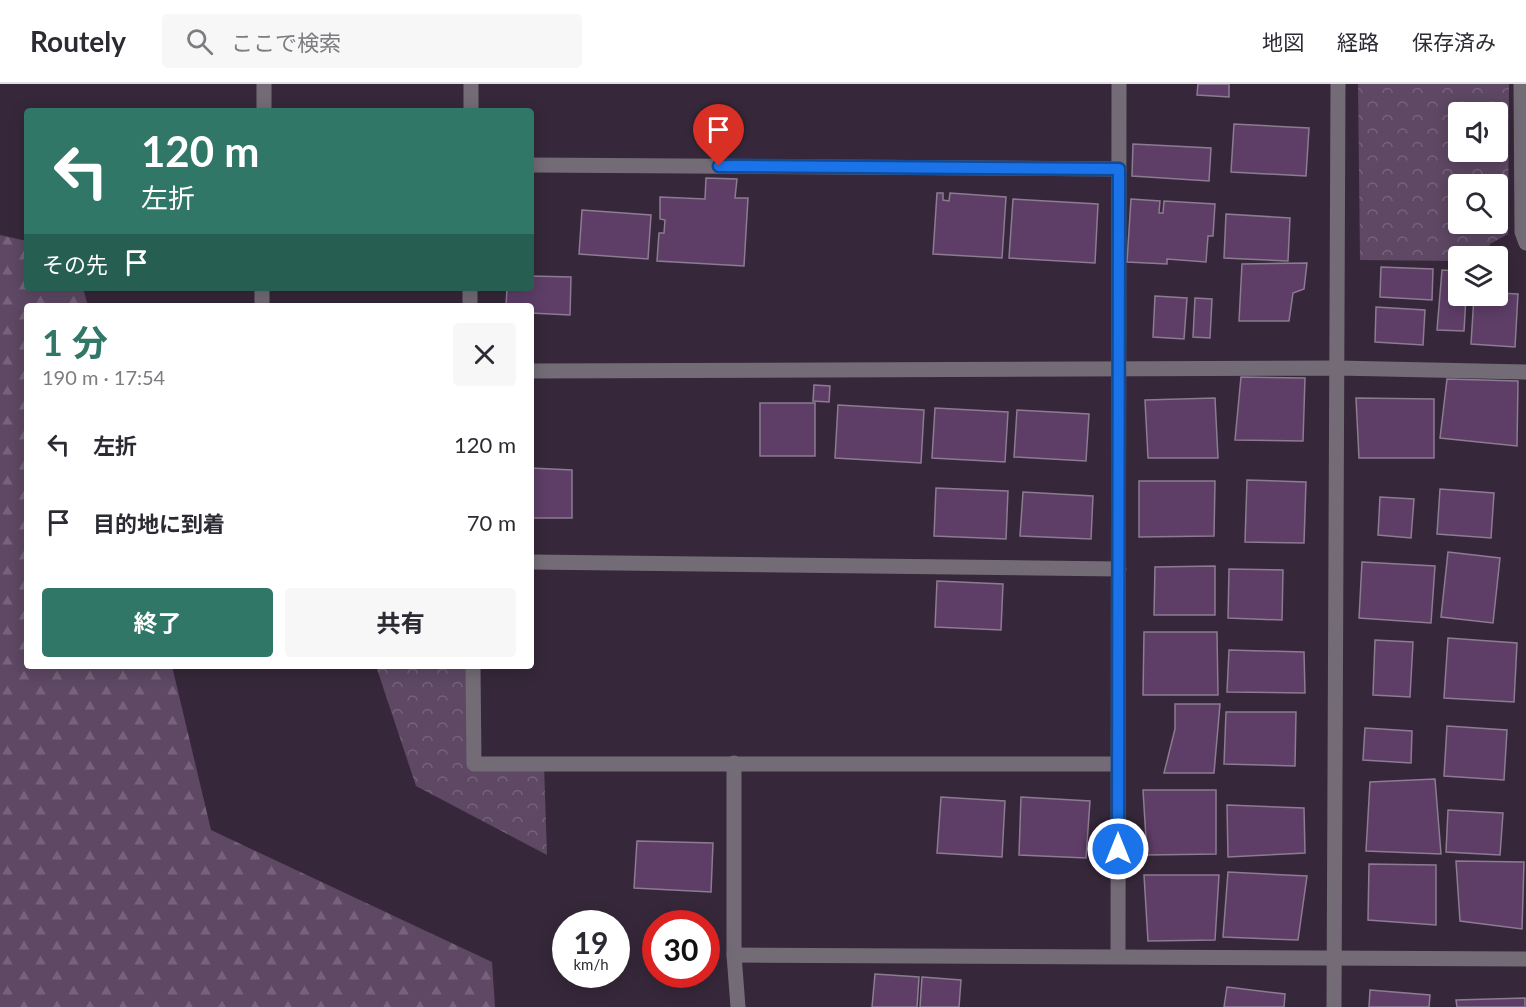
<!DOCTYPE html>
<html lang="ja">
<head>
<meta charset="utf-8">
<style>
	:root { --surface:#fff; --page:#f7f7f7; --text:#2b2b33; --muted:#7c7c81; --line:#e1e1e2; --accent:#307767 }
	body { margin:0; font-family:Lato,"Noto Sans JP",sans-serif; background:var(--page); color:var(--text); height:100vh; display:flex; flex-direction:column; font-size:22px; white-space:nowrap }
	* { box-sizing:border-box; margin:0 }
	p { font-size:20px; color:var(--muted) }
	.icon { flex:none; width:33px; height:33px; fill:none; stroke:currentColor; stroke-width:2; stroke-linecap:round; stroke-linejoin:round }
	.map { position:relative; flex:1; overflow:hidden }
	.side { position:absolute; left:24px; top:219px; width:510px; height:366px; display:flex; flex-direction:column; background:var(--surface); border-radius:6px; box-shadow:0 3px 15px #0003 }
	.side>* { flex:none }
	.hud { position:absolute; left:24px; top:24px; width:510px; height:183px; border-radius:6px; box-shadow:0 3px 15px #0003; background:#307767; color:#fff; overflow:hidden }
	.tools { position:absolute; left:1448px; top:18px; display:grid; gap:12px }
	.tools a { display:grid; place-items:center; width:60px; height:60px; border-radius:6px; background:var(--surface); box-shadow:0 3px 15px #0003; font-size:30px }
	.speed { position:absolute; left:552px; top:826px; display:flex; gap:12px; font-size:30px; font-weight:700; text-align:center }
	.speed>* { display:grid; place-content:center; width:78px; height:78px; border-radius:50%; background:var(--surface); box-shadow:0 3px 15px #0003; line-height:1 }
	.speed small { font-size:15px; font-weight:400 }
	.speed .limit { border:9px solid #d22; background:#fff; color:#111 }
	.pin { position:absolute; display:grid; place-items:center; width:51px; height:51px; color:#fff; margin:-62px -26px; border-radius:50% 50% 50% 0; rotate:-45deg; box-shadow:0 0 6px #0007 }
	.pin .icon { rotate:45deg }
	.me { position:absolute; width:66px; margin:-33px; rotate:0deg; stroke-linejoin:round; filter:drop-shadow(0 0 4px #0008) }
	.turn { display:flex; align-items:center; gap:21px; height:126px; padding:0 18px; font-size:27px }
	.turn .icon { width:78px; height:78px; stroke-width:2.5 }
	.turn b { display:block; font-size:42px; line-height:51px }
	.then { display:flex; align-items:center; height:57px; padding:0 18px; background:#0003; gap:12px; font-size:22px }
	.round { display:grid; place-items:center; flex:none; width:63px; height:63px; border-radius:6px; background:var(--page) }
	.summary { display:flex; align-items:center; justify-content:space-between; height:102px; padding:0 18px }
	h1 { font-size:36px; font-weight:700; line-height:45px; color:var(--accent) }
	.action { display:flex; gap:12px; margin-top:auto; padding:12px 18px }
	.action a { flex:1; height:69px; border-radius:6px; background:var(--accent); color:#fff; font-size:24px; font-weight:700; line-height:69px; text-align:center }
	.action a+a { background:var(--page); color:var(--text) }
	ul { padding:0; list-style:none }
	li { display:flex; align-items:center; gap:18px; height:78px; padding:0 18px }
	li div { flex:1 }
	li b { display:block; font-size:22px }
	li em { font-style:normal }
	header { display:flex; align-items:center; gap:36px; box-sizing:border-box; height:84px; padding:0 30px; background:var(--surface); border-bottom:2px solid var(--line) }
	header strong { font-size:28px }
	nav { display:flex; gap:33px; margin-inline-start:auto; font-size:21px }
	.search { width:420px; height:54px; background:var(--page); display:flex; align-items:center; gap:15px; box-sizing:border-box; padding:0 21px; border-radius:6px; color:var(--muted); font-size:22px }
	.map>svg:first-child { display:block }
	.forest { fill:url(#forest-firs) }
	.park { fill:url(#park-crowns); fill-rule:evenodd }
	.building { fill:#5e3e67; stroke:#8c7b91; stroke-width:1.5 }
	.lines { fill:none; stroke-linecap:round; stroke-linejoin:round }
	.minor { stroke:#736c76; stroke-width:15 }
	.tertiary { stroke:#736c76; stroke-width:15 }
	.route-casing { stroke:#114b97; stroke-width:15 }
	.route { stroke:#1a73e8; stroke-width:10 }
</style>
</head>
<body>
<header>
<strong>Routely</strong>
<div class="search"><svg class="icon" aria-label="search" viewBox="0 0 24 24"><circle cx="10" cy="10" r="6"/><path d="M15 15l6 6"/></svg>ここで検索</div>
<nav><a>地図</a><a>経路</a><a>保存済み</a></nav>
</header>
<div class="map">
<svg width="1526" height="923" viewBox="0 0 1526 923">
	<defs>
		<pattern id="forest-firs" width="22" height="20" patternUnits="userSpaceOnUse" patternTransform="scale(1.5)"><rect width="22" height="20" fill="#5e4864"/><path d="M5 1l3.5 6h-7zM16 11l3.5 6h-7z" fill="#76637b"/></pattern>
		<pattern id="park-crowns" width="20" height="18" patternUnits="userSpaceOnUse" patternTransform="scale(1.5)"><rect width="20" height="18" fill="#5e4864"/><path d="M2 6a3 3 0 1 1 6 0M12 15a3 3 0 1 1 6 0" fill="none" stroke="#76637b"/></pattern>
	</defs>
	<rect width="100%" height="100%" fill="#36283a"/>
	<path class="forest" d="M 0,151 L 27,157 L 27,204 L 83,204 L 88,222 L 27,222 L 27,582 L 172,582 L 211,746 L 492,878 L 495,923 L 0,923 Z"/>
	<g class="park">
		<path d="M 1358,0 L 1509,0 L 1508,150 L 1490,160 L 1488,172 L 1458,172 L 1458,177 L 1360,176 ZM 1458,28 L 1497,28 L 1497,68 L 1458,68 ZM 1458,100 L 1497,100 L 1497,140 L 1458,140 Z"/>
		<path d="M 376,582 L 473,582 L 474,679 L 544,680 L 547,771 L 416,702 Z"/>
	</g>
	<g class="building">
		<path d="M 1198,0 L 1229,0 L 1229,13 L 1197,11 Z"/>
		<path d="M 1234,40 L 1309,44 L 1306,92 L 1231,88 Z"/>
		<path d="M 1133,60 L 1211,64 L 1209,97 L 1132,92 Z"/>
		<path d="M 706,94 L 737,95 L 735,114 L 748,114 L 744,182 L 657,177 L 659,149 L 664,149 L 665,136 L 660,135 L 660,113 L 705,115 Z"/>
		<path d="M 937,109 L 943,109 L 943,116 L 949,117 L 950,109 L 1006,113 L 1002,174 L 933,170 Z"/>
		<path d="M 1013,115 L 1098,120 L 1095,179 L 1009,174 Z"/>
		<path d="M 1131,115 L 1160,117 L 1159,129 L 1163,129 L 1164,117 L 1215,120 L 1213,152 L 1208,152 L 1206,178 L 1167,175 L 1167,180 L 1127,178 Z"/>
		<path d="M 582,126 L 651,131 L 648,175 L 579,170 Z"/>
		<path d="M 1226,130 L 1290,134 L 1288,177 L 1224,174 Z"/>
		<path d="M 1307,179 L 1304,205 L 1293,209 L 1289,237 L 1239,237 L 1242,180 Z"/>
		<path d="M 1381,183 L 1433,185 L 1432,216 L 1380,213 Z"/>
		<path d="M 1442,186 L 1458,187 L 1458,212 L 1466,212 L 1464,247 L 1437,246 Z"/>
		<path d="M 531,192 L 571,193 L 570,231 L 531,229 L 531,222 L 506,222 L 507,204 L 531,204 Z"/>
		<path d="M 1497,209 L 1518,210 L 1515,263 L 1471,260 L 1474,212 L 1497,212 Z"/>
		<path d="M 1155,212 L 1187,214 L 1184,255 L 1153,253 Z"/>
		<path d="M 1195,214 L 1212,215 L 1210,254 L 1193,253 Z"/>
		<path d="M 1376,223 L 1425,226 L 1423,261 L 1375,258 Z"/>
		<path d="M 1241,293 L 1305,294 L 1303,357 L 1235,356 Z"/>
		<path d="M 1447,295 L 1518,297 L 1517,362 L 1440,354 Z"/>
		<path d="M 814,301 L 830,302 L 829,318 L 813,317 Z"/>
		<path d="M 1215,314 L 1218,374 L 1148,374 L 1145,316 Z"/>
		<path d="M 1356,314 L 1434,315 L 1434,374 L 1359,374 Z"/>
		<rect x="760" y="319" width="55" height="53"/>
		<path d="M 838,321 L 924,326 L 921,379 L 835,374 Z"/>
		<path d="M 935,324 L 1008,328 L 1005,378 L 932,374 Z"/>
		<path d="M 1017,326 L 1089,330 L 1086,377 L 1014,373 Z"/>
		<path d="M 531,384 L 572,386 L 572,434 L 531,434 Z"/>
		<path d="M 1247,396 L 1306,398 L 1304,459 L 1245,458 Z"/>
		<path d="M 1139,397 L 1215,397 L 1214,452 L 1139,453 Z"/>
		<path d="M 936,404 L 1008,407 L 1006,455 L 934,452 Z"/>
		<path d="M 1440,405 L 1494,409 L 1491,454 L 1437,450 Z"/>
		<path d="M 1023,408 L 1093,412 L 1091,455 L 1020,452 Z"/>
		<path d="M 1380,413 L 1414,415 L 1411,454 L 1378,451 Z"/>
		<path d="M 1448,468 L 1500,474 L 1493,539 L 1441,533 Z"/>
		<path d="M 1362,478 L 1435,482 L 1431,539 L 1359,534 Z"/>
		<path d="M 1215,482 L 1215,531 L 1154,531 L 1155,483 Z"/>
		<path d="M 1229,485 L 1283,486 L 1282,536 L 1228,534 Z"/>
		<path d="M 937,497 L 1003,500 L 1001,546 L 935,543 Z"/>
		<path d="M 1144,548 L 1217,548 L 1218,611 L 1143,611 Z"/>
		<path d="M 1448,554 L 1517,559 L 1514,618 L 1444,614 Z"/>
		<path d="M 1375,556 L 1413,558 L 1410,613 L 1373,611 Z"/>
		<path d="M 1229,566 L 1304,568 L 1305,609 L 1227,608 Z"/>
		<path d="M 1175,620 L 1220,620 L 1214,689 L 1164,689 L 1175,645 Z"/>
		<path d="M 1226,628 L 1296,628 L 1295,682 L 1224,680 Z"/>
		<path d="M 1447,642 L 1507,646 L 1504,696 L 1444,692 Z"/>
		<path d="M 1365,644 L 1412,647 L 1411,679 L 1363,676 Z"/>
		<path d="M 1435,695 L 1441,770 L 1366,767 L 1370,698 Z"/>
		<path d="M 1143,706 L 1216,706 L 1216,770 L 1147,771 Z"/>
		<path d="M 941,713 L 1005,717 L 1002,773 L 937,769 Z"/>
		<path d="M 1021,713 L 1090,717 L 1086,774 L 1019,771 Z"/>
		<path d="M 1227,721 L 1304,724 L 1305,769 L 1228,773 Z"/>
		<path d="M 1448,726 L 1503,729 L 1500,771 L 1446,768 Z"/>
		<path d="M 637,757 L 713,759 L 711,808 L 634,804 Z"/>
		<path d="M 1456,777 L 1524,778 L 1522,845 L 1460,837 Z"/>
		<path d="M 1369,780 L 1436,781 L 1436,841 L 1368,836 Z"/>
		<path d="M 1228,788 L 1307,792 L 1298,856 L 1223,853 Z"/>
		<path d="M 1144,791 L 1219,791 L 1215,856 L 1148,857 Z"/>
		<path d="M 875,890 L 919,893 L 917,923 L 872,923 Z"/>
		<path d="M 922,893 L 961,896 L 959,923 L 920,923 Z"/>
		<path d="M 1227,903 L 1285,910 L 1284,923 L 1224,923 Z"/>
		<path d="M 1370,906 L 1430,911 L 1429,923 L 1369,923 Z"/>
		<path d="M 1525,914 L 1525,923 L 1457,923 L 1456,916 Z"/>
	</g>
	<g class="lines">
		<g class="minor">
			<path d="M 1521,0 L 1522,148 L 1526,159"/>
			<path d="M 264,27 L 264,0"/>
			<path d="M 471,27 L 471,0"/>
			<path d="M 531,81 L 1119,85"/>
			<path d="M 262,222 L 262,204"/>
			<path d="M 470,222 L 470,204"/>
			<path d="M 531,287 L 1337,284 L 1526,288"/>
			<path d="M 531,478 L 1119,485"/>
			<path d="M 473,582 L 474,680 L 1118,680"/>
			<path d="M 734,679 L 734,871 L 738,923"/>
			<path d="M 734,871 L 1526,875"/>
			<path d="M 1118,872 L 1119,0"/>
		</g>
		<path class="tertiary" d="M 1334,923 L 1338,0"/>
	</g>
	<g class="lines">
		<defs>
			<path id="route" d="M 719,82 L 1119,85 L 1118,765"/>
		</defs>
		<use href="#route" class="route-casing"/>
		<use href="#route" class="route"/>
	</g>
</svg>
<div class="tools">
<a><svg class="icon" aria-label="sound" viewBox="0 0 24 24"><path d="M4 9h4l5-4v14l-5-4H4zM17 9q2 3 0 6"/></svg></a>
<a><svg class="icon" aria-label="search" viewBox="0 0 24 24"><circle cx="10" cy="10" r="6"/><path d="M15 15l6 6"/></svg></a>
<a><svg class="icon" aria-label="layers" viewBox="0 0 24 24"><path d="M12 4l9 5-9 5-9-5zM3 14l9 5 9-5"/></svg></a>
</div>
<div class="speed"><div>19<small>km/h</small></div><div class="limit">30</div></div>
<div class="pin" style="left:719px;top:82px;background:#d93025"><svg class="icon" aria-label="arrive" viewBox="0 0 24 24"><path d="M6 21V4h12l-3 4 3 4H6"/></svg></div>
<svg class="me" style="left:1118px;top:765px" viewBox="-20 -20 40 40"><circle r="17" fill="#1a73e8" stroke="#fff" stroke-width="3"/><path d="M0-11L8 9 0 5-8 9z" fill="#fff"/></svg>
<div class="hud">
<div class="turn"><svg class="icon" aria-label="left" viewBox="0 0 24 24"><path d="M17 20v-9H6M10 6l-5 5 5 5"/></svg><div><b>120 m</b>左折</div></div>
<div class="then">その先<svg class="icon" aria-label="arrive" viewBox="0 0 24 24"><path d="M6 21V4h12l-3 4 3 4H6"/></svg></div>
</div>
<section class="side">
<div class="summary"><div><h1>1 分</h1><p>190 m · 17:54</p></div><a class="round"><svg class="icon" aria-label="close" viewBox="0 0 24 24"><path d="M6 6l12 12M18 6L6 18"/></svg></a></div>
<ul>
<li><svg class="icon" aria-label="left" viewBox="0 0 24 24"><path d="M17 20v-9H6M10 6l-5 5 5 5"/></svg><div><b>左折</b></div><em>120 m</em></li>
<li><svg class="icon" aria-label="arrive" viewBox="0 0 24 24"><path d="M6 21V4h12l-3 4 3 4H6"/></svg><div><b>目的地に到着</b></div><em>70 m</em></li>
</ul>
<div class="action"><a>終了</a><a>共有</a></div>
</section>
</div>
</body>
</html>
